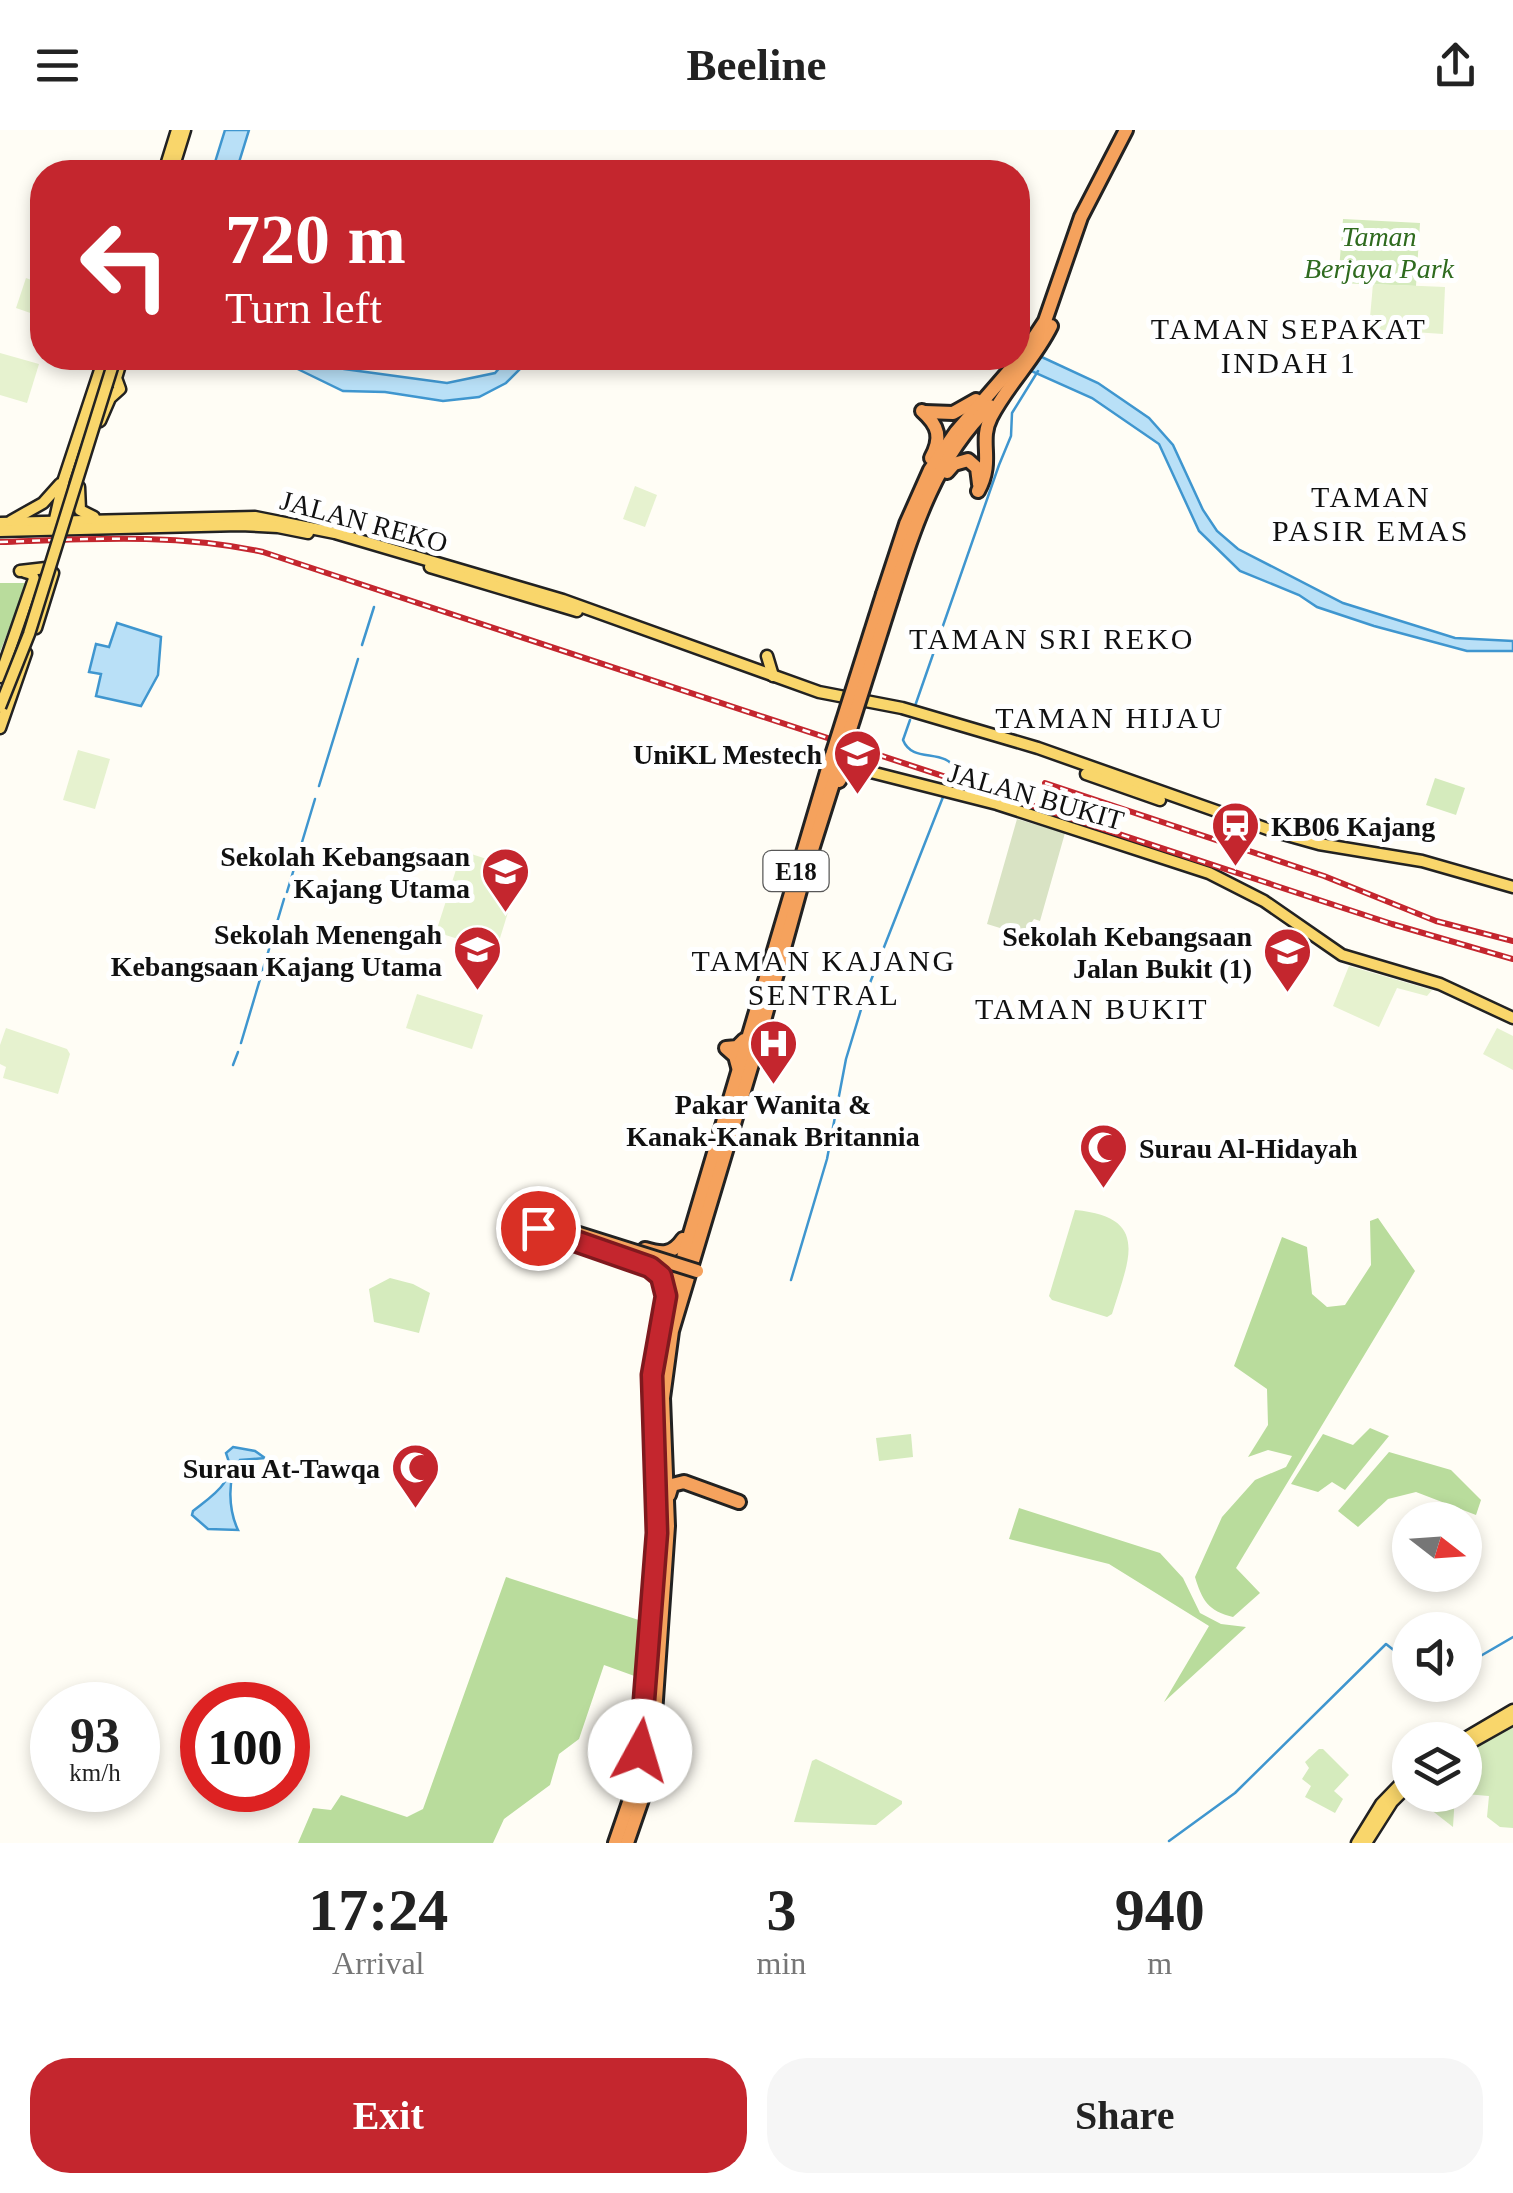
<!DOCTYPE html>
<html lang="en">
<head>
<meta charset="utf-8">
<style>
	:root { --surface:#fff; --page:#f6f6f6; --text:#222; --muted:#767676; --accent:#c4262e }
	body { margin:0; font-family:"Times New Roman",serif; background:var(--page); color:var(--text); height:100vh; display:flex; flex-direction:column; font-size:38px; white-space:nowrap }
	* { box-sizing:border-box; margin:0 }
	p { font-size:32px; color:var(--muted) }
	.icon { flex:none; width:55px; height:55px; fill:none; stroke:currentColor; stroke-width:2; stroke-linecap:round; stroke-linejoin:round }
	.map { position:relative; height:1713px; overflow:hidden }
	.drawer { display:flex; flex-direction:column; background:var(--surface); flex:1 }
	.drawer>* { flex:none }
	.hud { position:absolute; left:30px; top:30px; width:1000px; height:210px; border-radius:40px; box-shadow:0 5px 15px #0003; background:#c4262e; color:#fff; overflow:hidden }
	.needle { width:65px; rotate:107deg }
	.controls { position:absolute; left:1392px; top:1372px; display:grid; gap:20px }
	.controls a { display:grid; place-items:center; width:90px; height:90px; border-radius:50%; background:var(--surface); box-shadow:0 5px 15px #0003; font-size:50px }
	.speed { position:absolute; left:30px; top:1552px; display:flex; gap:20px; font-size:50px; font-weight:700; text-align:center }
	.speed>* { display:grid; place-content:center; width:130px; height:130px; border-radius:50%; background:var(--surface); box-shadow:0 5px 15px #0003; line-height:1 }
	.speed small { font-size:25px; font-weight:400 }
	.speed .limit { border:15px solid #d22; background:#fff; color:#111 }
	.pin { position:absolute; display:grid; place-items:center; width:85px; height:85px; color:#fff; margin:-42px; border:5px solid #fff; border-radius:50%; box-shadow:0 2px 10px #0007 }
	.me { position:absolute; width:110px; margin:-55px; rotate:6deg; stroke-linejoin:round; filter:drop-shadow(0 0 8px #0008) }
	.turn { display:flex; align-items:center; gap:35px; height:210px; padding:0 30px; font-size:45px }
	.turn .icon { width:130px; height:130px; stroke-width:2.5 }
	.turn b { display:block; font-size:70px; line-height:85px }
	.eta { display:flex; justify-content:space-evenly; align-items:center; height:170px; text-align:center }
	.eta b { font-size:60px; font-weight:700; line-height:70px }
	.button { display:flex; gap:20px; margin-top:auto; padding:20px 30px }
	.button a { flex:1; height:115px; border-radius:40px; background:var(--accent); color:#fff; font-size:40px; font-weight:700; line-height:115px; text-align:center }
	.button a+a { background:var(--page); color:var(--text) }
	header { display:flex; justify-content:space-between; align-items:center; height:130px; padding:0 30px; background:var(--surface); font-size:45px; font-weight:700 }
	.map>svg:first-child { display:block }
	.green { fill:#d5ebbd }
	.forest { fill:#b9dc9c }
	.cemetery { fill:#d9e3c4 }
	.pitch { fill:#e6f2cf }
	.water { fill:#b9e0f7; stroke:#3f96cf; stroke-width:2.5 }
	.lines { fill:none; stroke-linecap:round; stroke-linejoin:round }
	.stream { stroke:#3f96cf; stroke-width:2.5 }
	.major-casing { stroke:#222; stroke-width:15 }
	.highway-casing { stroke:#222; stroke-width:18 }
	.major { stroke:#f9d66b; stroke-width:10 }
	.highway { stroke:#f5a25d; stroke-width:12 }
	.rail-casing { stroke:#c4262e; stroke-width:6 }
	.rail { stroke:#fff; stroke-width:2.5; stroke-dasharray:8; stroke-linecap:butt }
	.major-bridge-casing { stroke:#222; stroke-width:15; stroke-linecap:butt }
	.highway-bridge-casing { stroke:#222; stroke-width:18; stroke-linecap:butt }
	.major-bridge { stroke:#f9d66b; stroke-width:10 }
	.highway-bridge { stroke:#f5a25d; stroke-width:12 }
	.route-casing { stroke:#7f191e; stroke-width:25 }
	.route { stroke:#c4262e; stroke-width:18 }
	.labels { text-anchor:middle; stroke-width:10; stroke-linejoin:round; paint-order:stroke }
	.shield { fill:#fff; stroke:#585858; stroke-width:2.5 }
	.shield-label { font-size:25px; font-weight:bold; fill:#111 }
	.park-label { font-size:28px; font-style:italic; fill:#2f6b1f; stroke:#fff }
	.street-label { font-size:28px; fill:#111; stroke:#fff }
	.poi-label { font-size:28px; font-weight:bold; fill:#111; stroke:#fff; text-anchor:end }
	.neighbourhood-label { font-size:30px; letter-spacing:2.5px; fill:#111; stroke:#fff }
</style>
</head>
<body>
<header><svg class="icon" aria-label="menu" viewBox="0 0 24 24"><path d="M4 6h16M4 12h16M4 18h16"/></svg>Beeline<svg class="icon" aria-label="share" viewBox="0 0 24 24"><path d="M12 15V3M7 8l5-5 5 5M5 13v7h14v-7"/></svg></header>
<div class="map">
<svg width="1513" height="1713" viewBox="0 0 1513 1713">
	<rect width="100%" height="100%" fill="#fffdf5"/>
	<g class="green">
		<path d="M 1343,89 L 1420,93 L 1416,156 L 1338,153 Z"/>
		<path d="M 1435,648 L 1465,658 L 1456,685 L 1426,675 Z"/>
		<path d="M 1075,1080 C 1152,1087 1128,1131 1112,1184 L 1107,1187 L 1052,1170 L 1049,1166 Z"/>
		<path d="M 390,1148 L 413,1154 L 430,1163 L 419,1203 L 374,1192 L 369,1159 Z"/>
		<path d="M 911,1304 L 913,1327 L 879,1331 L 876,1308 Z"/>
		<path d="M 1513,1595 L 1513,1698 L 1500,1697 L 1487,1687 L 1489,1666 L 1465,1664 L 1465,1622 Z"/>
		<path d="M 1319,1619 L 1323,1619 L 1349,1645 L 1334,1661 L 1343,1669 L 1335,1683 L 1305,1667 L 1311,1656 L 1302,1649 L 1309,1638 L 1305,1632 Z"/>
		<path d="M 816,1629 L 902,1671 L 902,1674 L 876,1695 L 794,1692 L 812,1631 Z"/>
		<path d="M 1412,1665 L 1455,1665 L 1453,1697 Z"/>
	</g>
	<g class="forest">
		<path d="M 0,453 L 27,453 L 0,522 Z"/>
		<path d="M 1378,1088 L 1415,1141 L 1236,1438 L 1260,1463 L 1233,1487 C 1208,1481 1202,1470 1195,1447 L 1222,1387 L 1255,1350 L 1286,1337 L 1292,1326 L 1268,1320 L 1248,1327 L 1268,1295 L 1267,1259 L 1234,1236 L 1282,1107 L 1307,1117 L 1312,1164 L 1327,1177 L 1345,1175 L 1371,1135 L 1370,1091 Z"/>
		<path d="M 1370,1298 L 1389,1306 L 1345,1360 L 1332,1352 L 1318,1362 L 1291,1354 L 1323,1304 L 1353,1315 Z"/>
		<path d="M 1389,1322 L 1451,1340 L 1481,1370 L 1476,1385 L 1416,1362 L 1388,1369 L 1358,1397 L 1338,1381 Z"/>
		<path d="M 1019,1378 L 1160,1423 L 1183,1448 L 1200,1483 L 1221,1494 L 1246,1497 L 1164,1572 L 1209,1496 L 1109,1434 L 1009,1409 Z"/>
		<path d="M 506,1447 L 645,1492 L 640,1548 L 604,1535 L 579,1609 L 559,1624 L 550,1655 L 504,1689 L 493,1713 L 298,1713 L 313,1678 L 331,1680 L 341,1665 L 407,1687 L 423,1679 Z"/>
	</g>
	<path class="cemetery" d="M 1017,689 L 1065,703 L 1040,791 L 1034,789 L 1023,805 L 987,794 Z"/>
	<g class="pitch">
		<path d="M 26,148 L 42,154 L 42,187 L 16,178 Z"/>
		<path d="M 1373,154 L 1445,157 L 1443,204 L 1369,199 Z"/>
		<path d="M 0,223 L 39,234 L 27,273 L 0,265 Z"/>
		<path d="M 635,356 L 657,365 L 645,397 L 623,389 Z"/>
		<path d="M 78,620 L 110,629 L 95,679 L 63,670 Z"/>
		<path d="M 462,721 L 521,740 L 496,821 L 436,802 Z"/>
		<path d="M 1349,836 L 1432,860 L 1427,866 L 1397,858 L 1379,897 L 1333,876 Z"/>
		<path d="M 417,864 L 483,885 L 472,919 L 406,898 Z"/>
		<path d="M 6,898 L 67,919 L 70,924 L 58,964 L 3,948 L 6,937 L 0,934 L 0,915 Z"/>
		<path d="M 1497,898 L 1513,906 L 1513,940 L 1483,924 Z"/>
	</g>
	<g class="water">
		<path d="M 225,0 L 249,0 L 236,42 L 212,42 Z"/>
		<path d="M 1018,216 L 1098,253 L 1149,288 L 1173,315 L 1203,380 L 1217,401 L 1238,419 L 1343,473 L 1455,508 L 1513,511 L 1513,521 L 1467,521 L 1374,496 L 1317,477 L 1299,465 L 1240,441 L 1199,401 L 1159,314 L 1092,268 L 1002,228 L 1018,228 Z"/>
		<path d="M 275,228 L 310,228 L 344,239 L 447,253 L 495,243 L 508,228 L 528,228 L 525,234 L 506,253 L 479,267 L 443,271 L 385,262 L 343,261 Z"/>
		<path d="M 117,493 L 161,507 L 158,545 L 141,576 L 96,566 L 101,544 L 89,542 L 96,514 L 109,517 Z"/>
		<path d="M 233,1317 L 255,1321 L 265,1328 L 240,1330 C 226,1348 229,1381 238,1400 L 208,1399 L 192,1385 L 193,1381 C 213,1365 238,1351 226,1323 Z"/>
	</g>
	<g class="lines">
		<g class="stream">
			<path d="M 362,515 L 374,477"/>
			<path d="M 915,576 L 999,335 L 1011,306 L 1012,283 L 1038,241"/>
			<path d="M 910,590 L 903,610 C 913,635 946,616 957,642"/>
			<path d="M 319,656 L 358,529"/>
			<path d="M 287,762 L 315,669"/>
			<path d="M 241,913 L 284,769"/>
			<path d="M 233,935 L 238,922"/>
			<path d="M 791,1150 L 827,1029 L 846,929 L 866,863 L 943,667"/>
			<path d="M 1465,1535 L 1513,1507"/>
			<path d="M 1169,1711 L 1235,1663 L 1386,1514 L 1410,1533"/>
		</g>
		<defs>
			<g id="major">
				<path d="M 164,42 L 177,0"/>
				<path d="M 172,42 L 185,0"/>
				<path d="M 100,291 L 110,268 L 120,259 L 116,248 L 122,228"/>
				<path d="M 79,357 L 80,380 L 94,387"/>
				<path d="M 11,391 L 43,373 L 60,354"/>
				<path d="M 0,393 L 255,387 L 335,403 L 563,470 L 819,562 L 902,578 L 1038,618 L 1276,702 L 1319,714 L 1422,731 L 1513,757"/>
				<path d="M 53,398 L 64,349 L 104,228"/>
				<path d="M 0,401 L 240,395 L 278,397 L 308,403"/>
				<path d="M 430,437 L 577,481"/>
				<path d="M 20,441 L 46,438 L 53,443 L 36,498"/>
				<path d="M 767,526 L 773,546"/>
				<path d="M 0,547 L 34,449 L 32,444 L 25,442"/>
				<path d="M 0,598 L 26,523"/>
				<path d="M 855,638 L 997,674 L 1209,743 L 1264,771 L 1342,825 L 1440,854 L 1513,888"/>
				<path d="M 1086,644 L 1160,670"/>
				<path d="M 1462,1610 L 1513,1580"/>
				<path d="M 1465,1616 L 1513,1589"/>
				<path d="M 1357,1713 L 1381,1674 L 1410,1644"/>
				<path d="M 1366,1713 L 1392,1672 L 1410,1654"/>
			</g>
			<g id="highway">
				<path d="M 922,281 C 939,296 942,308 931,328"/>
				<path d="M 925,282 L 953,283 L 976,270"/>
				<path d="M 947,342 L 954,334 L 968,330 L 977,338 L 979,354"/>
				<path d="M 978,361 C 995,330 978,312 991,287 C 1008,254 1035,229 1051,196"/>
				<path d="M 883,464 L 906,394 L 930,340 L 956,302 L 1022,226 L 1045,191 L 1081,87 L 1126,0"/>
				<path d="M 892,467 C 914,398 936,327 990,276"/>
				<path d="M 839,651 L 847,638 L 855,638 L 850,631"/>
				<path d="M 738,937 L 735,926 L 726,918 L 737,917 L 744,910"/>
				<path d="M 537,1090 L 563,1096"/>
				<path d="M 545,1100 L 650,1137 L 664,1151 L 666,1169"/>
				<path d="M 531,1111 L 544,1100"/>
				<path d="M 645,1119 C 662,1124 672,1125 683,1109"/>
				<path d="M 669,1365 L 672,1355 L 684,1352 L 739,1372"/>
				<path d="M 615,1713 L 637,1649 L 651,1503 L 657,1403 L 651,1279 L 655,1222 L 832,625"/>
				<path d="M 627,1713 L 648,1652 L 653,1613 L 668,1396 L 663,1268 L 672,1201 L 752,934 L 805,742 L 841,628"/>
			</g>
		</defs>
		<use href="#major" class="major-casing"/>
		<use href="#highway" class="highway-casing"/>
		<use href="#major" class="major"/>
		<use href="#highway" class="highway"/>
		<defs>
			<g id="rail">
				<path d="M 0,412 C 89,409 175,403 263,422 L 1392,794 L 1513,829"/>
				<path d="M 1045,653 L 1324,746 L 1436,791 L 1513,811"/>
			</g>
		</defs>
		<use href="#rail" class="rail-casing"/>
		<use href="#rail" class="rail"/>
		<defs>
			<path id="major-bridge" d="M 0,577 L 29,504 L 115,228"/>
			<g id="highway-bridge">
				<path d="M 832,625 L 883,464"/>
				<path d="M 841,628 L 892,467"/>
				<path d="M 554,1096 L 697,1141"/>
			</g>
		</defs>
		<use href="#major-bridge" class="major-bridge-casing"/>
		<use href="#highway-bridge" class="highway-bridge-casing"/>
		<use href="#major-bridge" class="major-bridge"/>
		<use href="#highway-bridge" class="highway-bridge"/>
	</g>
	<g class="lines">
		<defs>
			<path id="route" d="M 538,1098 L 650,1137 L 661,1146 L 666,1166 L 652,1245 L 657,1403 L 640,1621"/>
		</defs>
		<use href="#route" class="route-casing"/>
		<use href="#route" class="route"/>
	</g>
	<defs>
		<symbol id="university-pin" viewBox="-11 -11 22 30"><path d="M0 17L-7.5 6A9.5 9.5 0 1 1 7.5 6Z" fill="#c4262e" stroke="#fff"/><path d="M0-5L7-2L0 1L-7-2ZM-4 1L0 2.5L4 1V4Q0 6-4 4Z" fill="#fff"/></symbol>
		<symbol id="station-pin" viewBox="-11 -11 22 30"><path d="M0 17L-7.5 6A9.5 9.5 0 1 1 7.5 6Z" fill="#c4262e" stroke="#fff"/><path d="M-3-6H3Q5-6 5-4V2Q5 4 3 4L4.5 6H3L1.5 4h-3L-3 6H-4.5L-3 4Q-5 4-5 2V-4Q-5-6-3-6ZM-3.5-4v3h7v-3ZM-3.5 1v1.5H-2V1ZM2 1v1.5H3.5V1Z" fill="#fff"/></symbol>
		<symbol id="school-pin" viewBox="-11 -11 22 30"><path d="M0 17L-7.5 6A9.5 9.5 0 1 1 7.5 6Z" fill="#c4262e" stroke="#fff"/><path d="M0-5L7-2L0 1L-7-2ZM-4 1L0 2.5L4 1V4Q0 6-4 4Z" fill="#fff"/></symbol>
		<symbol id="hospital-pin" viewBox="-11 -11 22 30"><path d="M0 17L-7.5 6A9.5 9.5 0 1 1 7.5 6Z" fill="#c4262e" stroke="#fff"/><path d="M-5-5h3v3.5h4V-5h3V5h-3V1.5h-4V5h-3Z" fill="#fff"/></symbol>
		<symbol id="mosque-pin" viewBox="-11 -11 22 30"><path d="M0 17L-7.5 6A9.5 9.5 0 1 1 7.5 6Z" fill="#c4262e" stroke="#fff"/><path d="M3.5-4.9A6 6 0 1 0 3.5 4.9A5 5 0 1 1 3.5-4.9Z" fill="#fff"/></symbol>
	</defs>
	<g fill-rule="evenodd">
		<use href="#university-pin" x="830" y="596" width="55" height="75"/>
		<use href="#station-pin" x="1208" y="668" width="55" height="75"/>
		<use href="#school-pin" x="478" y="714" width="55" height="75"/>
		<use href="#school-pin" x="450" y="792" width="55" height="75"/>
		<use href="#school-pin" x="1260" y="794" width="55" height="75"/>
		<use href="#hospital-pin" x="746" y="886" width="55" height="75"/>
		<use href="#mosque-pin" x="1076" y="990" width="55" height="75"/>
		<use href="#mosque-pin" x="388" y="1310" width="55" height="75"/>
	</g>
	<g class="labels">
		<rect class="shield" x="763.5" y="721" width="65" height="40" rx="8"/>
		<g class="shield-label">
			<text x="796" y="750">E18</text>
		</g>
		<g class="park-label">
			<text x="1379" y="116">Taman<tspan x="1379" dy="32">Berjaya Park</tspan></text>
		</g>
		<g class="street-label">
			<text transform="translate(364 391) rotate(15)" y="10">JALAN REKO</text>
			<text transform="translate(1036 666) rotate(16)" y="10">JALAN BUKIT</text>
		</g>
		<g class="poi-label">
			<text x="822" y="634">UniKL Mestech</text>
			<text x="1271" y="706" text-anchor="start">KB06 Kajang</text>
			<text x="470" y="736">Sekolah Kebangsaan<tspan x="470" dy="32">Kajang Utama</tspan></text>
			<text x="442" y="814">Sekolah Menengah<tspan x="442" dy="32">Kebangsaan Kajang Utama</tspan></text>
			<text x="1252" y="816">Sekolah Kebangsaan<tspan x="1252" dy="32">Jalan Bukit (1)</tspan></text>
			<text x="773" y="984" text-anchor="middle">Pakar Wanita &amp;<tspan x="773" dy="32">Kanak-Kanak Britannia</tspan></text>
			<text x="1139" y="1028" text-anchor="start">Surau Al-Hidayah</text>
			<text x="380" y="1348">Surau At-Tawqa</text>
		</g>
		<g class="neighbourhood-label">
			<text x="1289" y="209">TAMAN SEPAKAT<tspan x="1289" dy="34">INDAH 1</tspan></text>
			<text x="1371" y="377">TAMAN<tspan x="1371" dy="34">PASIR EMAS</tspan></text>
			<text x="1052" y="519">TAMAN SRI REKO</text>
			<text x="1110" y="598">TAMAN HIJAU</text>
			<text x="824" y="841">TAMAN KAJANG<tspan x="824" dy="34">SENTRAL</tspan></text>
			<text x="1092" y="889">TAMAN BUKIT</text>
		</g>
	</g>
</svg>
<div class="controls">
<a><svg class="needle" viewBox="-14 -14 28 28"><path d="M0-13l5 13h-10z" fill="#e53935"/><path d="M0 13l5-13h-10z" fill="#767676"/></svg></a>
<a><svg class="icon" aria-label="sound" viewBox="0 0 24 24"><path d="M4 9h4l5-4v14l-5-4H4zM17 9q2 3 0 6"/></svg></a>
<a><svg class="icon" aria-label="layers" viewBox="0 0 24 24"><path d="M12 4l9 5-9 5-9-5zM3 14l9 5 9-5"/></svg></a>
</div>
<div class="speed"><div>93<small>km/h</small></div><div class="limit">100</div></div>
<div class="pin" style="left:538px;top:1098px;background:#d93025"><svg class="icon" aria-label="arrive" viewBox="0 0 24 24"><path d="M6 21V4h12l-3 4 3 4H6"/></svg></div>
<svg class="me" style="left:640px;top:1621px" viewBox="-20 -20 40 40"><circle r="19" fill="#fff"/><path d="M0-13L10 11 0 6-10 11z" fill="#c4262e"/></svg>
<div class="hud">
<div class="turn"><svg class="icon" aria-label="left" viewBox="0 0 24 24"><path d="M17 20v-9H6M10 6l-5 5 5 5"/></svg><div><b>720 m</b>Turn left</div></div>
</div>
</div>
<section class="drawer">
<div class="eta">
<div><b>17:24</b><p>Arrival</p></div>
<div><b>3</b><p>min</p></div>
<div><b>940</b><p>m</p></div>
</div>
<div class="button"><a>Exit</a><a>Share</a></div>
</section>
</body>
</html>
